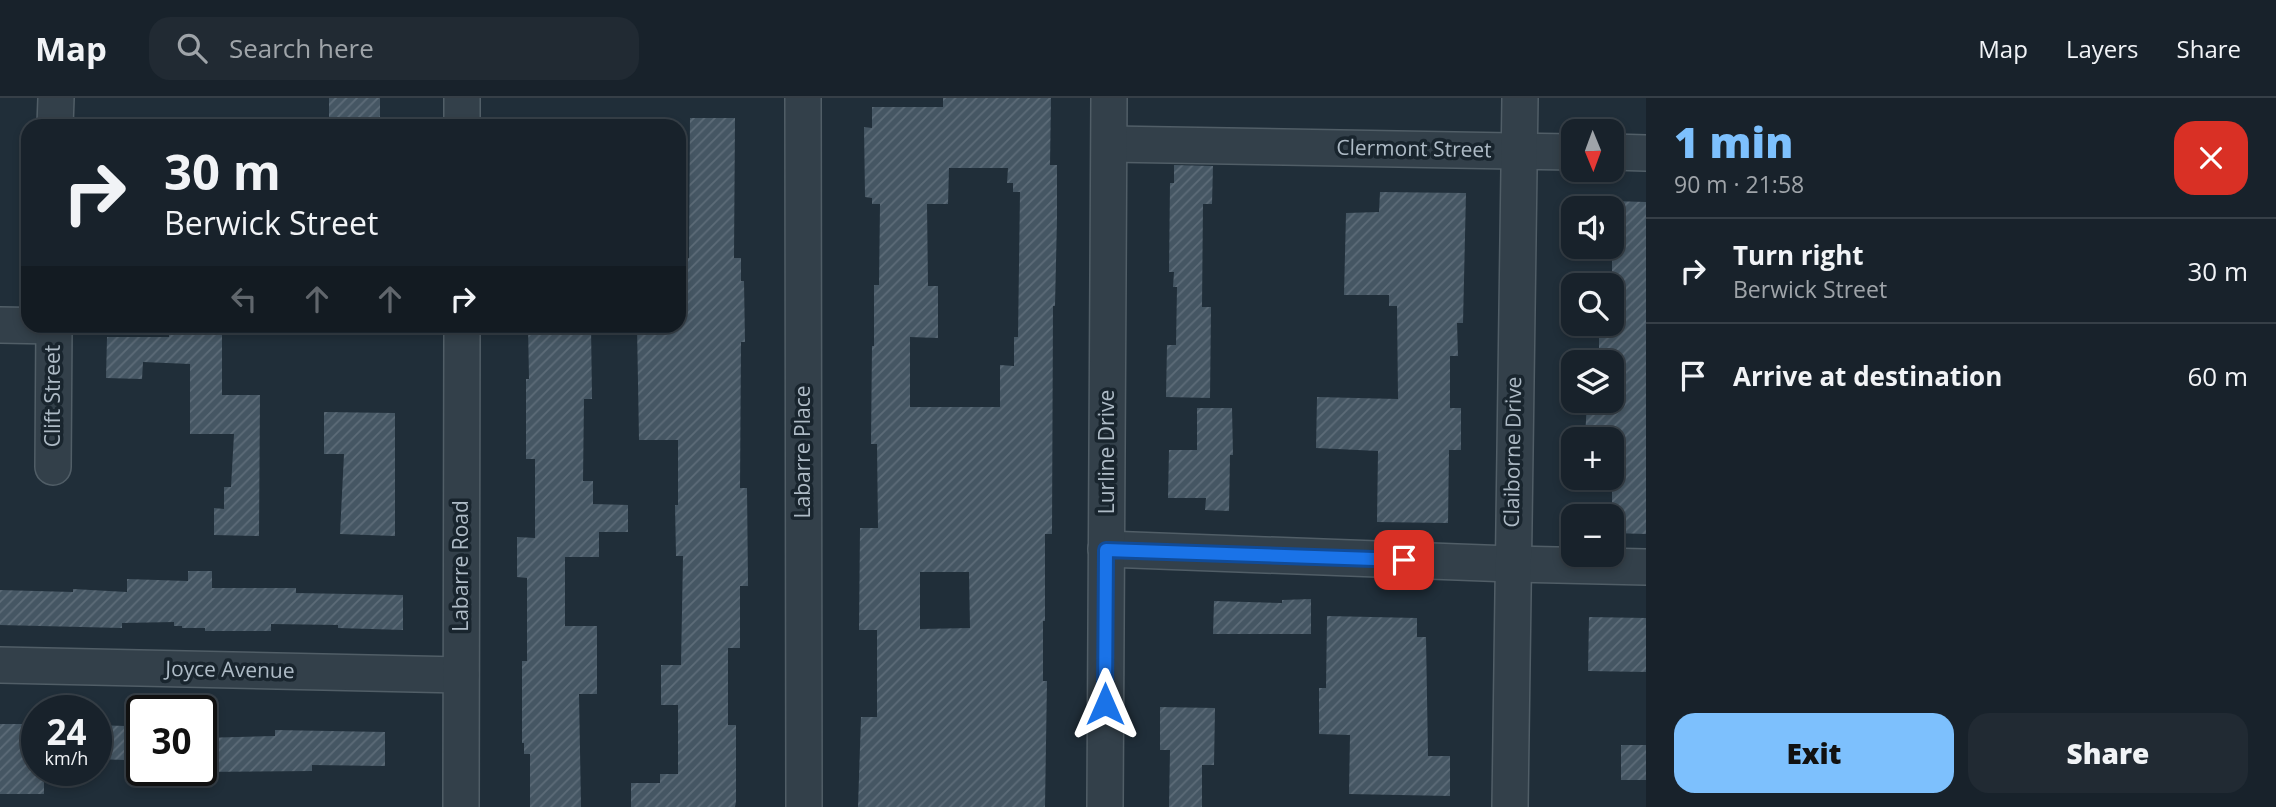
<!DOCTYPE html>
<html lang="en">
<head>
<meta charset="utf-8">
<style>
	:root { --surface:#18222b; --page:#212a33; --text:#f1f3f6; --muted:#9fa4a9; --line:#363f47; --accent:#7dc0fd }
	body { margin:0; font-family:"Open Sans",sans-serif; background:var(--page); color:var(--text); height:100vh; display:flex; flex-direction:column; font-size:26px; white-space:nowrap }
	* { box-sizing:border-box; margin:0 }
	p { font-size:23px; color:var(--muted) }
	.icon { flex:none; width:38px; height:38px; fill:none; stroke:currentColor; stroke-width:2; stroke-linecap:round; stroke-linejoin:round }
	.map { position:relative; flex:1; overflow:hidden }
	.drawer { display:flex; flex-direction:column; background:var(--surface); width:630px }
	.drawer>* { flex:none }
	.hud { position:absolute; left:21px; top:21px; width:665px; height:214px; border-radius:21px; box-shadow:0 4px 10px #0003,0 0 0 2px var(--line); background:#18222b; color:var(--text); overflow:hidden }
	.needle { width:46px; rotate:179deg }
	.buttons { position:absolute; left:1561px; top:21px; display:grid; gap:14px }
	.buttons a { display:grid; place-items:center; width:63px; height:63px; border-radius:14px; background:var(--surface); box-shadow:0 4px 10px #0003,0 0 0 2px var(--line); font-size:35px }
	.speed { position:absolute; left:21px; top:597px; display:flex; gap:14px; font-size:35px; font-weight:700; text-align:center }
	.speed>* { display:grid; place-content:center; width:91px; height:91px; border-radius:50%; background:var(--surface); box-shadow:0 4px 10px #0003,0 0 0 2px var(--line); line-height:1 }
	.speed small { font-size:18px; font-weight:400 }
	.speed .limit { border:4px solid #111; border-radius:10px; background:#fff; color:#111 }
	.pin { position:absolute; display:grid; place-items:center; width:60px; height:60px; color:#fff; margin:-30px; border-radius:14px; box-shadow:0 4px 10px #0006 }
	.me { position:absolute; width:77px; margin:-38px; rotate:0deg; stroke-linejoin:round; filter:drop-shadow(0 0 5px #0008) }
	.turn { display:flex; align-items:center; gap:24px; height:147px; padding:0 28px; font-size:32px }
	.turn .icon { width:91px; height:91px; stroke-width:2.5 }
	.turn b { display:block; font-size:49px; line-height:60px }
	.lanes { display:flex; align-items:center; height:66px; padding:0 28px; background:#0003; justify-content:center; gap:35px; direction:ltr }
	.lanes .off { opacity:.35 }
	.round { display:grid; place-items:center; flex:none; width:74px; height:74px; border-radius:21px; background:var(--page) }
	.head { display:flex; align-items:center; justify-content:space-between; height:119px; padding:0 28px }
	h1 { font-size:42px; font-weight:800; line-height:52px; color:var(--accent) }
	.primary-button { display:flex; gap:14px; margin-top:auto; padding:14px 28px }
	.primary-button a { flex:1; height:80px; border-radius:21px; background:var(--accent); color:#111; font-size:28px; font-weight:800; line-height:80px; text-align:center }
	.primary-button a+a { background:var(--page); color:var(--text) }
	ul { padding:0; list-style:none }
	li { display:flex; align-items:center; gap:21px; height:105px; padding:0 28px; border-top:2px solid var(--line) }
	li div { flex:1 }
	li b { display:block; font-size:26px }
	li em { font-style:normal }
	header { display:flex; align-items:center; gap:42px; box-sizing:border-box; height:98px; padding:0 35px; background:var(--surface); border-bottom:2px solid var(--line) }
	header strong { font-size:33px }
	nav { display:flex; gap:38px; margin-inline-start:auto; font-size:24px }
	.search { width:490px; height:63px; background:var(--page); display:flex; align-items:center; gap:18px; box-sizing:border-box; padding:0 24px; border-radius:21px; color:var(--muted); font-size:26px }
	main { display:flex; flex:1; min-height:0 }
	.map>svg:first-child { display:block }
	.building { fill:url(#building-hatch); fill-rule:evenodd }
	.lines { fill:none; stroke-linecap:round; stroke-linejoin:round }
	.minor-casing { stroke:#515e67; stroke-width:38 }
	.minor { stroke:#33404a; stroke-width:35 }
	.route-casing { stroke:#114b97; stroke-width:18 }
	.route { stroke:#1a73e8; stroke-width:12 }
	.labels { text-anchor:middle; stroke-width:7; stroke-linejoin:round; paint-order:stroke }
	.street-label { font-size:21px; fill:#aebbc6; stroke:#19252e }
</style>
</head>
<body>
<header>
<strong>Map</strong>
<div class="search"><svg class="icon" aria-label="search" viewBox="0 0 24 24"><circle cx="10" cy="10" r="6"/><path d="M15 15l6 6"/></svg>Search here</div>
<nav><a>Map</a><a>Layers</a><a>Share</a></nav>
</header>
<main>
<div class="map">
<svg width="1646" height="709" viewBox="0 0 1646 709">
	<defs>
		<pattern id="building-hatch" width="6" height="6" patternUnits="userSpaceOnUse" patternTransform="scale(1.75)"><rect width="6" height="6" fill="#455663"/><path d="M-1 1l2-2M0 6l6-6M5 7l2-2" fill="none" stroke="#5d6c78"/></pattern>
	</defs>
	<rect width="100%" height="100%" fill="#202e39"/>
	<g class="building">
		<rect x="329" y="0" width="51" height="28"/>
		<path d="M 943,0 L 1051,0 L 1050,67 L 1057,67 L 1057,121 L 1055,208 L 1053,208 L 1052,436 L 1045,436 L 1045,523 L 1043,523 L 1043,583 L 1047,583 L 1045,709 L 858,709 L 861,619 L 877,619 L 877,532 L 859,532 L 860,430 L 878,430 L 877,346 L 871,346 L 872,248 L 874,248 L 874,187 L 879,187 L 880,106 L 872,106 L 872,100 L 865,99 L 864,29 L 872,30 L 872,9 L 943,9 ZM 949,70 L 1008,70 L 1007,85 L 1013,85 L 1013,94 L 1020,94 L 1018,239 L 1014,239 L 1014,268 L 1000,267 L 1000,309 L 910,309 L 910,239 L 938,240 L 938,188 L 928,188 L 927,106 L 948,106 ZM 920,474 L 969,474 L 970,530 L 920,531 Z"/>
		<path d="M 690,20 L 735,20 L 734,160 L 741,160 L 741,183 L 744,183 L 745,244 L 741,244 L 740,390 L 747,390 L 748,488 L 740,488 L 740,550 L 728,550 L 728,627 L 736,627 L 736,704 L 735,709 L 631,709 L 631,685 L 660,685 L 660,676 L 678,676 L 678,607 L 661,607 L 661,567 L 681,567 L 683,458 L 676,458 L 675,407 L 678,407 L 678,342 L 639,342 L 637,228 L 679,228 L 679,161 L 689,160 Z"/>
		<path d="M 1174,67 L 1213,68 L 1212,106 L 1203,106 L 1202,209 L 1211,209 L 1210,300 L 1166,299 L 1167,247 L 1176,247 L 1177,189 L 1173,189 L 1174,174 L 1169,174 L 1170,85 L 1174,85 Z"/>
		<path d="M 1380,94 L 1466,95 L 1463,225 L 1457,225 L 1458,258 L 1450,258 L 1450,310 L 1461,310 L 1461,352 L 1449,352 L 1448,425 L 1377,424 L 1378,353 L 1316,350 L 1317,299 L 1398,301 L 1397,208 L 1389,208 L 1389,197 L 1344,197 L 1346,115 L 1379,114 Z"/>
		<path d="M 1612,103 L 1646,104 L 1646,436 L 1612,435 L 1612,341 L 1585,341 L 1587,303 L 1612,303 L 1612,264 L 1599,264 L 1599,226 L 1612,226 Z"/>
		<path d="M 169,228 L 222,228 L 222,297 L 260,297 L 259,438 L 214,437 L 214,410 L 224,411 L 224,389 L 231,389 L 234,336 L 190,336 L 190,266 L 143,264 L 142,281 L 106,280 L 107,239 L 169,239 Z"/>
		<path d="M 528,228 L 591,228 L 592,301 L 584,301 L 583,383 L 593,383 L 593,406 L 628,407 L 628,434 L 599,434 L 599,459 L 565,459 L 565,528 L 597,528 L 597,596 L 579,596 L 581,709 L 530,709 L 530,656 L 524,656 L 524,645 L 522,645 L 522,563 L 527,563 L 527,480 L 517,479 L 517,439 L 535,440 L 535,361 L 526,361 L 526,281 L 529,281 Z"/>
		<path d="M 1197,310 L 1232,310 L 1233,357 L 1230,357 L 1229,413 L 1205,412 L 1206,400 L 1168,400 L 1169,352 L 1197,352 Z"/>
		<path d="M 324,314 L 395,315 L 395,438 L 340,436 L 344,356 L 324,356 Z"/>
		<path d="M 188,473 L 212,473 L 212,490 L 296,490 L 296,495 L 403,497 L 403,532 L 338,530 L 338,527 L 271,526 L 271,533 L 205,533 L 205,530 L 182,530 L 182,528 L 174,528 L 174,524 L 122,525 L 122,530 L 0,527 L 0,492 L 73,494 L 73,491 L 127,494 L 127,481 L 188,483 Z"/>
		<path d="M 1311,501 L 1311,536 L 1213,536 L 1214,503 L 1282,505 L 1282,502 Z"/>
		<path d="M 1327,518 L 1417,520 L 1417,539 L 1426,539 L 1428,658 L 1450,658 L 1450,698 L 1349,696 L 1350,637 L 1319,636 L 1319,590 L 1326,590 Z"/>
		<path d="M 1589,519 L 1646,520 L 1646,574 L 1588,573 Z"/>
		<path d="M 1160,609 L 1215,610 L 1214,667 L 1202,667 L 1202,709 L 1169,709 L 1170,652 L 1160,652 Z"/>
		<path d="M 0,626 L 34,626 L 33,672 L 44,673 L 44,696 L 0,696 Z"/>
		<path d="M 96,627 L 125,628 L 125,662 L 96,661 Z"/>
		<path d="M 275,632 L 385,634 L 385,668 L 312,667 L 312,673 L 201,674 L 201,640 L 275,638 Z"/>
		<rect x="1621" y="647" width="25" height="35"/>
	</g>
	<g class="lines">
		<defs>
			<g id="minor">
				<path d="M 803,0 L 804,709"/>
				<path d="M 55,28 L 56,0"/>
				<path d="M 462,28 L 462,0"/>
				<path d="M 1110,46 L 1573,54"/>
				<path d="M 1612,54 L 1646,55"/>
				<path d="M 0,227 L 54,228"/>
				<path d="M 53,369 L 54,228"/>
				<path d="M 1106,451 L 1511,466 L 1646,469"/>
				<path d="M 0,567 L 461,577"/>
				<path d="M 461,709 L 462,228"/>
				<path d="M 1105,709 L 1109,0"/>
				<path d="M 1510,709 L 1520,0"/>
			</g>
		</defs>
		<use href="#minor" class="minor-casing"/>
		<use href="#minor" class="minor"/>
	</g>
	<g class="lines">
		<defs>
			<path id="route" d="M 1105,606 L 1106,452 L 1404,462"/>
		</defs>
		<use href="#route" class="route-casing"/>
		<use href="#route" class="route"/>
	</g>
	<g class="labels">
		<g class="street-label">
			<text transform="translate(1414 51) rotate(1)" y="7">Clermont Street</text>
			<text transform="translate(53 298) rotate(-90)" y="7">Clift Street</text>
			<text transform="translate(803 354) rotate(-90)" y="7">Labarre Place</text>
			<text transform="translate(1107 354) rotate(-90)" y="7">Lurline Drive</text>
			<text transform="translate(1513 354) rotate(-89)" y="7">Claiborne Drive</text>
			<text transform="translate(461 468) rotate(-90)" y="7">Labarre Road</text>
			<text transform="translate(230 572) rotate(1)" y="7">Joyce Avenue</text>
		</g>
	</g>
</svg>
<div class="buttons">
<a><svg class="needle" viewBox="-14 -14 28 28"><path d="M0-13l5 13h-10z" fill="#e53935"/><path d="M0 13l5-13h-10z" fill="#9fa4a9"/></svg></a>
<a><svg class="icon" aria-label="sound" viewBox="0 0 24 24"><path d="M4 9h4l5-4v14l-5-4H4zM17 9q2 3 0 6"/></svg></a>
<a><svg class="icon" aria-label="search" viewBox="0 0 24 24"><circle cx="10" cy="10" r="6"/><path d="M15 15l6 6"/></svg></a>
<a><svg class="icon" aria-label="layers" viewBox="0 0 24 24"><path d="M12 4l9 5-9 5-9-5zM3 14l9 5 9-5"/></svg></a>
<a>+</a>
<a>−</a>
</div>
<div class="speed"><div>24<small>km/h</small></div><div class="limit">30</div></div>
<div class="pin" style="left:1404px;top:462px;background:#d93025"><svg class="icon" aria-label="arrive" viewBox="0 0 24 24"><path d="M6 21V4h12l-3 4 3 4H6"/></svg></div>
<svg class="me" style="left:1105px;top:606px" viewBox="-20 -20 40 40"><path d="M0-17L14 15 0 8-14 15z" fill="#1a73e8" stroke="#fff" stroke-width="4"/></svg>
<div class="hud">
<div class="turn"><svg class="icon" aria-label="right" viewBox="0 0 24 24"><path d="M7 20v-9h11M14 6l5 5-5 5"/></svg><div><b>30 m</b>Berwick Street</div></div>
<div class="lanes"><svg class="icon off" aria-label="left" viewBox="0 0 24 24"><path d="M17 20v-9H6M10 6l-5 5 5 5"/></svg><svg class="icon off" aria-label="ahead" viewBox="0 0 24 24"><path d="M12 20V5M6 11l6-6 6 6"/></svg><svg class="icon off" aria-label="ahead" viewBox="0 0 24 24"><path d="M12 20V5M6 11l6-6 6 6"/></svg><svg class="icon" aria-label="right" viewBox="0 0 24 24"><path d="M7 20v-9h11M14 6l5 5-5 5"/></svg></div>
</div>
</div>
<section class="drawer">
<div class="head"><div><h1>1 min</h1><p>90 m · 21:58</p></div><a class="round" style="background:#d93025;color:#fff"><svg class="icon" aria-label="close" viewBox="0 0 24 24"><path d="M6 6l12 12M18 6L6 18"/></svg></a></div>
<ul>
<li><svg class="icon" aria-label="right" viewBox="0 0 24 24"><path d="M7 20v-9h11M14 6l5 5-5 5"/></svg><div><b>Turn right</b><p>Berwick Street</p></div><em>30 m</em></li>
<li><svg class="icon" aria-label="arrive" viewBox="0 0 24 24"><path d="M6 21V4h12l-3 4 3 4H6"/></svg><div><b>Arrive at destination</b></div><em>60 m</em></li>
</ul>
<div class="primary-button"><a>Exit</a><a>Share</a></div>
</section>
</main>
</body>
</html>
